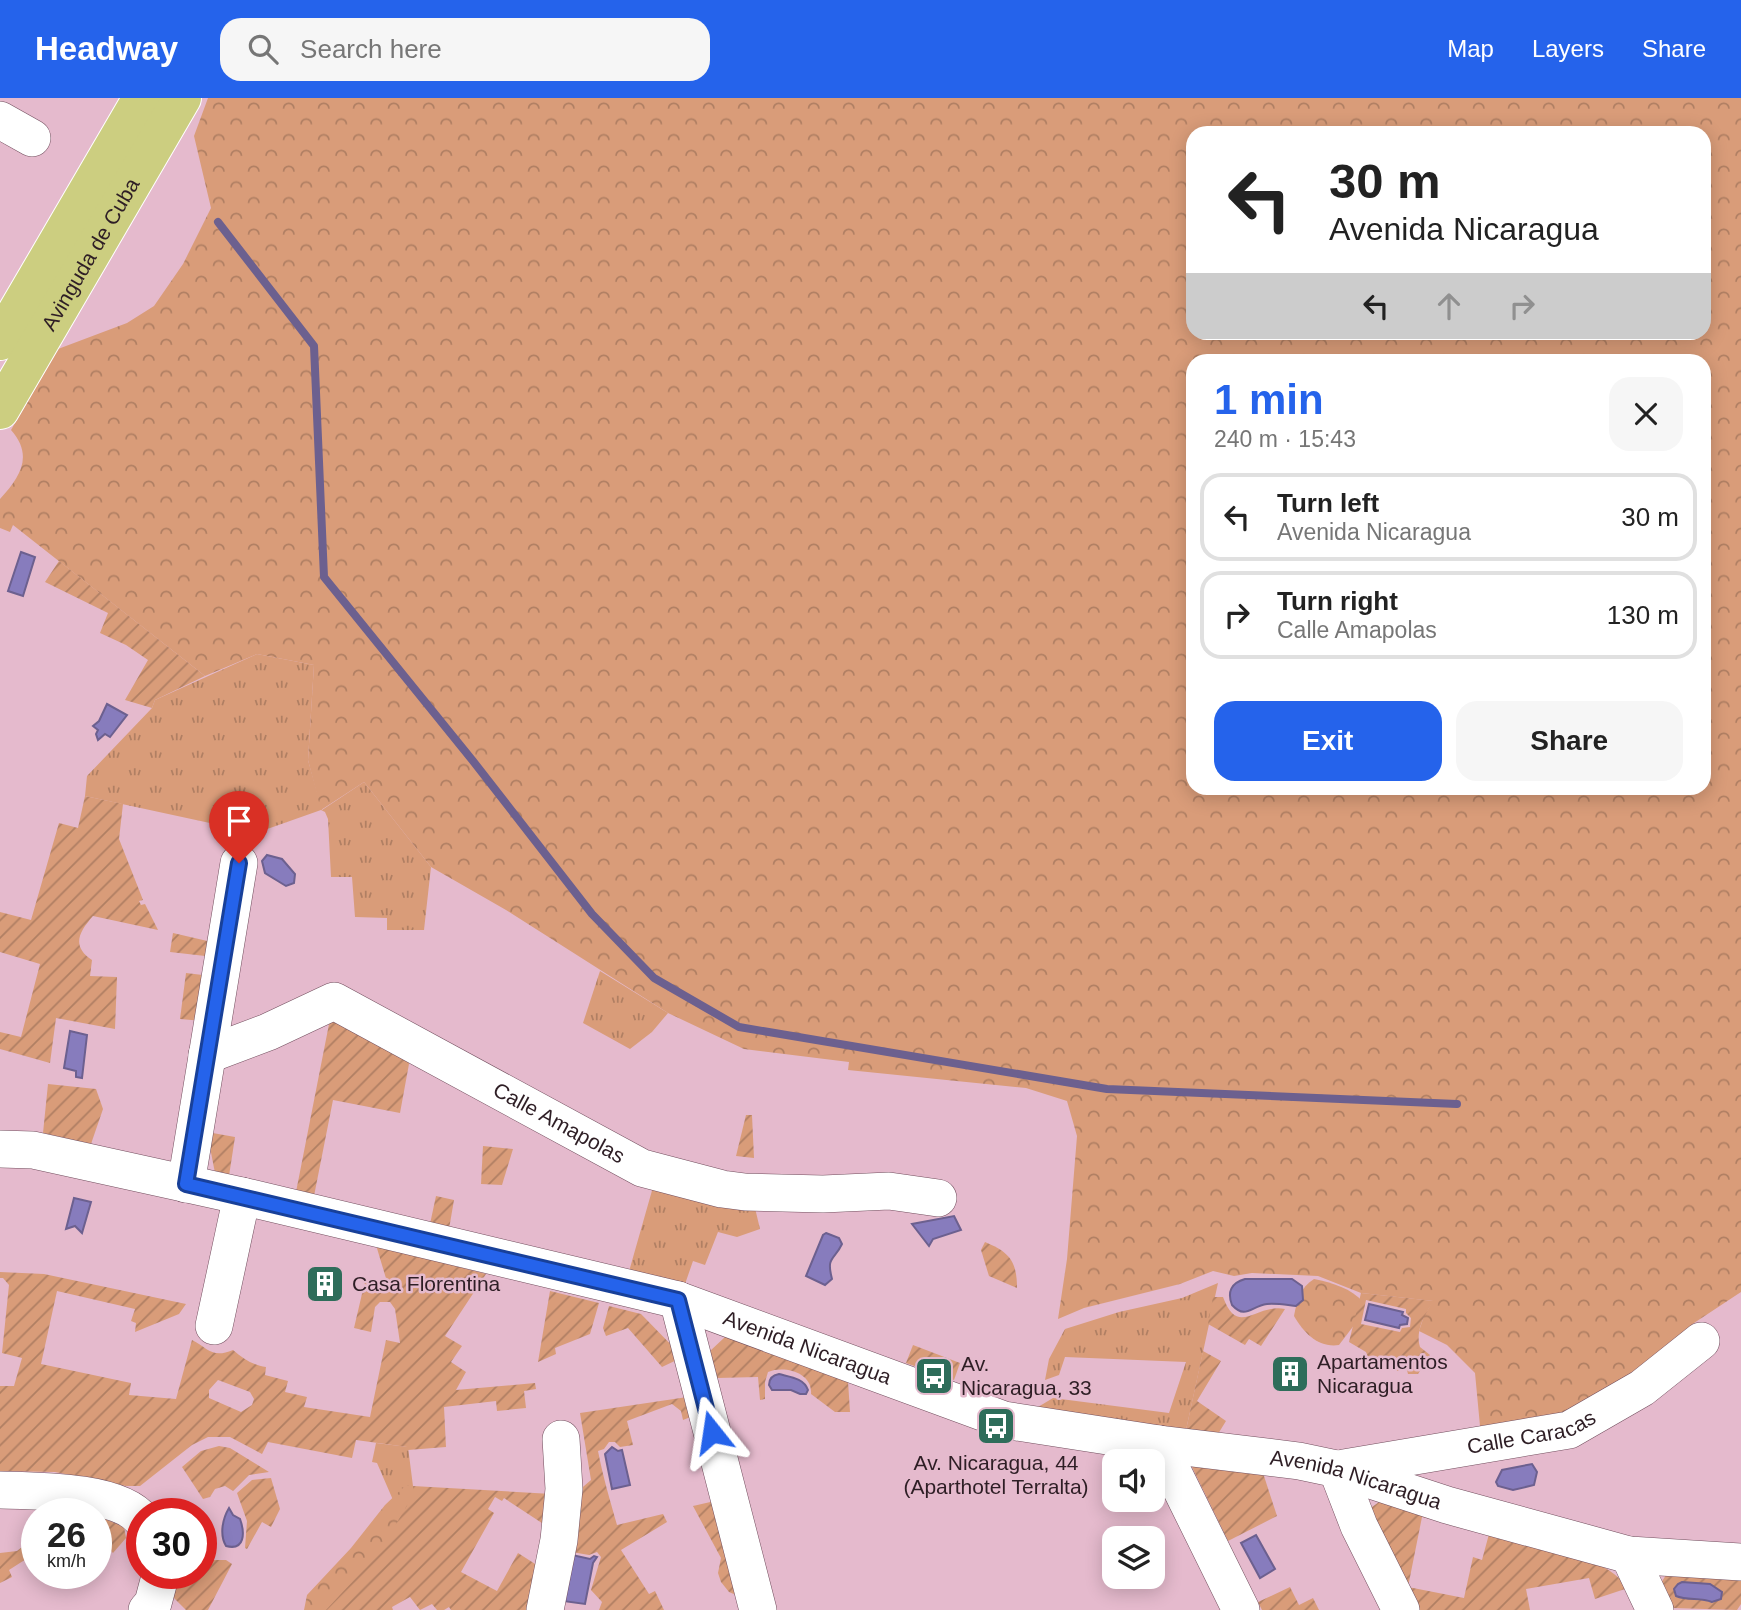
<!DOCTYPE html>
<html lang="en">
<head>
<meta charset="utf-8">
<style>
	:root { --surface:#fff; --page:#f6f6f6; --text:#222; --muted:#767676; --line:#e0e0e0; --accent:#2563eb }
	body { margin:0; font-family:Helvetica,sans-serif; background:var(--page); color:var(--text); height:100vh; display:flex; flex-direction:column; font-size:26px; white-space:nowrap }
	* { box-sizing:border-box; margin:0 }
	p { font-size:23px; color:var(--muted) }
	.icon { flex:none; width:38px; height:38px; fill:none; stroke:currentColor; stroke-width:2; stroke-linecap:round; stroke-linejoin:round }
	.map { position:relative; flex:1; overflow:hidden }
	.details { position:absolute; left:1186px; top:256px; width:525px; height:441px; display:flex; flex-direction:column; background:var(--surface); border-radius:21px; box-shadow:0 4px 18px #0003 }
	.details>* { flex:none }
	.guide { position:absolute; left:1186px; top:28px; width:525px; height:214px; border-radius:21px; box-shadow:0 4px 18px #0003; background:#fff; color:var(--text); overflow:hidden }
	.buttons { position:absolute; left:1102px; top:1351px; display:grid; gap:14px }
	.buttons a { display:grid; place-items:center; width:63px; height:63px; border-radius:14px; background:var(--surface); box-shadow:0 4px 18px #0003; font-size:35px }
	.speed { position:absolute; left:21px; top:1400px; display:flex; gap:14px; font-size:35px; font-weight:700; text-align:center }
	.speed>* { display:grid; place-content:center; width:91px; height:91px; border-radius:50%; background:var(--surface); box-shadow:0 4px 18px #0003; line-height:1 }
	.speed small { font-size:18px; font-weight:400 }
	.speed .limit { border:10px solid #d22; background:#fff; color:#111 }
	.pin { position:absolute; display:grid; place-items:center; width:60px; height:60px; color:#fff; margin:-72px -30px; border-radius:50% 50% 50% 0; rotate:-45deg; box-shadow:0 0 7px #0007 }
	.pin .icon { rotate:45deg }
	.me { position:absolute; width:77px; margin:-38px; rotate:345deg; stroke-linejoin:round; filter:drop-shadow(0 0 5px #0008) }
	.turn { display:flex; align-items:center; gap:24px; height:147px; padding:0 28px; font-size:32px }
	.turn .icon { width:91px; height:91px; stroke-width:2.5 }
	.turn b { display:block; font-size:49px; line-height:60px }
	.lanes { display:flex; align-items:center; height:66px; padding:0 28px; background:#0003; justify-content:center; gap:35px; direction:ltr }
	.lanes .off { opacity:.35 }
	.round { display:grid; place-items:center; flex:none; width:74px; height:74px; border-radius:21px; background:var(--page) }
	.headline { display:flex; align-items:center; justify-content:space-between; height:119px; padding:0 28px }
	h1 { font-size:42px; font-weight:800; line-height:52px; color:var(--accent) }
	.cta { display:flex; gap:14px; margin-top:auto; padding:14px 28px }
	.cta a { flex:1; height:80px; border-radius:21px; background:var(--accent); color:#fff; font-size:28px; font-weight:800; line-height:80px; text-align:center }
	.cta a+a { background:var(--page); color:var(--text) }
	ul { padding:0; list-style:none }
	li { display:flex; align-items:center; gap:21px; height:88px; margin:0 14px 10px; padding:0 14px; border:4px solid var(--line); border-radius:21px }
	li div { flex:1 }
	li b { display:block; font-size:26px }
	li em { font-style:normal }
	header { display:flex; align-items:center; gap:42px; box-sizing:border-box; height:98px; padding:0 35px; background:var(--accent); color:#fff }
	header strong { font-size:33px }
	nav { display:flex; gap:38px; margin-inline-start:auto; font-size:24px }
	.search { width:490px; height:63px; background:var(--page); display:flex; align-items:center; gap:18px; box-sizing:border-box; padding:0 24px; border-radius:21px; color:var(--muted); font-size:26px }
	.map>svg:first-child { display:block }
	.grass { fill:url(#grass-tufts) }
	.forest { fill:url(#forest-crowns); fill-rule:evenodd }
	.garden { fill:url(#garden-furrows); fill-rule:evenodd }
	.water { fill:#877cbd; stroke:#6c608f; stroke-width:2 }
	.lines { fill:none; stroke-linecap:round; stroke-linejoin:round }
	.stream { stroke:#6c608f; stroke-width:8 }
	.minor-casing { stroke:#724e5e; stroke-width:38 }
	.major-casing { stroke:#fff; stroke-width:40 }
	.minor { stroke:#fff; stroke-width:37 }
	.major { stroke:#ccce80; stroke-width:38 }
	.route-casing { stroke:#184099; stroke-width:18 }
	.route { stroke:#2563eb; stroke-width:12 }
	.labels { text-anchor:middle; stroke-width:5; stroke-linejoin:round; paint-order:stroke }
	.street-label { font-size:21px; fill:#2e1e25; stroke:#e5bacd }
	.poi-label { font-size:21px; fill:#2e1e25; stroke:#e5bacd; text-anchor:start }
</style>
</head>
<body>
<header>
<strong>Headway</strong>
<div class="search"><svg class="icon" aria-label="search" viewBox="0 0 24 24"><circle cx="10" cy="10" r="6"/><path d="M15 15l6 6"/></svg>Search here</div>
<nav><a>Map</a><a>Layers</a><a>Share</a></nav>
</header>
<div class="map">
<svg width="1741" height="1512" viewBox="0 0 1741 1512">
	<defs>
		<pattern id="grass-tufts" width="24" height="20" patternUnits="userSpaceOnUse" patternTransform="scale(1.75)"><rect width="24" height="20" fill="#d99c79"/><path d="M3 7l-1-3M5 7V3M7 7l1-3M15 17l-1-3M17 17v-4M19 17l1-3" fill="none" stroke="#b07f63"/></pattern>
		<pattern id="forest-crowns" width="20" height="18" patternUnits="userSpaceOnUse" patternTransform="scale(1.75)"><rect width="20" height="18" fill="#d99c79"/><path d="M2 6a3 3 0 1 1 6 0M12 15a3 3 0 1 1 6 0" fill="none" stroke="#b07f63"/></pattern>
		<pattern id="garden-furrows" width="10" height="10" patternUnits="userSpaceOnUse" patternTransform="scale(1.75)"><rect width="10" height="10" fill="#d99c79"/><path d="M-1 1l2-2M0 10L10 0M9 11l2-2" fill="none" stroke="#b07f63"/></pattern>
	</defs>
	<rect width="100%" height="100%" fill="#e5bacd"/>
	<g class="grass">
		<path d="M 257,556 L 314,567 L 308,662 L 322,712 L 364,684 L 431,769 L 424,832 L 387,832 L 387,820 L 355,819 L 352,779 L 331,779 L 328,721 L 325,714 L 321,712 L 256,735 L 85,698 L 87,678 L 152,610 L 155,602 Z"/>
		<path d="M 600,873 L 668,915 L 652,934 L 630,951 L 583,925 Z"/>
		<path d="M 653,1089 L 755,1110 L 760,1131 L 737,1139 L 718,1134 L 705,1167 L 693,1163 L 684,1189 L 628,1177 Z"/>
		<path d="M 1218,1185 L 1186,1332 L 1038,1309 L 1053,1300 L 1169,1315 L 1186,1264 L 1065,1259 L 1059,1277 L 1045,1282 L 1049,1261 L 1065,1231 L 1119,1214 L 1182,1200 Z"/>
		<path d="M 376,1345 L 408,1349 L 414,1396 L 309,1512 L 393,1402 L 377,1365 L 372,1364 Z"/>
	</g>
	<g class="forest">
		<path d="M 208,0 L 1741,0 L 1741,1194 L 1694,1225 L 1636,1273 L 1573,1312 L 1534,1323 L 1480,1328 L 1475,1275 L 1447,1247 L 1419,1233 L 1424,1218 L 1433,1203 L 1361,1195 L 1318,1178 L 1252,1175 L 1234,1178 L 1213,1173 L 1180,1186 L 1084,1210 L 1058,1221 L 1067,1161 L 1077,1038 L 1067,1003 L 1026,990 L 848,972 L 849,964 L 744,951 L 668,915 L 506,812 L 431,769 L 364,684 L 321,712 L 308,662 L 314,567 L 257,556 L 205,578 L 13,427 L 10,434 L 0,430 L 0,401 C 20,379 34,358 11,332 L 58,251 L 127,225 L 154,208 L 183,166 L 211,110 L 194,38 ZM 1194,35 L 1704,35 L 1704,234 L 1194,234 ZM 1194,262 L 1704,262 L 1704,690 L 1194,690 Z"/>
		<path d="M 1314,1181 C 1333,1185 1351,1190 1364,1205 L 1358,1222 L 1339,1247 C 1318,1250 1304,1235 1294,1218 C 1297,1202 1300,1190 1314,1181 Z"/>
		<path d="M 406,1387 L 424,1392 L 354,1512 L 304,1512 L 307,1497 L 351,1450 L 385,1407 Z"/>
	</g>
	<g class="garden">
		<path d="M 59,463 L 205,578 L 155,602 L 152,610 L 125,602 L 148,562 L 126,547 L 100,535 L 108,515 L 45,484 Z"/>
		<path d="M 85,698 L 123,706 L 119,741 L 143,802 L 139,803 L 141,807 L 145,806 L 158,832 L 93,818 C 79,834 71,848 92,862 L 90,878 L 117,879 L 115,931 L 56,920 L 50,965 L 0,951 L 0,934 L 21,939 L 40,866 L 0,854 L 0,814 L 31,822 L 59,725 L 78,730 Z"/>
		<path d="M 173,835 L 216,845 L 214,859 L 170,854 Z"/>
		<path d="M 186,875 L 211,878 L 203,923 L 180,921 Z"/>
		<path d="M 331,916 L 411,955 L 400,1015 L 333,1002 L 314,1098 L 296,1094 Z"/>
		<path d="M 48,986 L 96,991 L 103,1011 L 91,1046 L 43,1035 Z"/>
		<path d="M 746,1017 L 752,1017 L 754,1060 L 736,1058 Z"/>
		<path d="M 207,1034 L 235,1039 L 229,1078 L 215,1075 Z"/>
		<path d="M 483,1048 L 513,1051 L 502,1087 L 481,1086 Z"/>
		<path d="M 436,1098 L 454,1102 L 449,1131 L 430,1126 Z"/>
		<path d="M 985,1144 C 1009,1154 1017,1163 1017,1190 L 989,1178 L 981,1152 Z"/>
		<path d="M 376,1147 L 486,1176 L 445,1238 L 462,1248 L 451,1264 L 466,1274 L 456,1292 L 535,1285 L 536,1291 L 524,1293 L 526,1310 L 497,1313 L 496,1303 L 444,1309 L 446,1349 L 408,1352 L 407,1349 L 356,1342 L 352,1360 L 268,1344 L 262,1356 L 230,1339 L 208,1339 L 192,1347 L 140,1388 L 126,1388 L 55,1374 L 0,1373 L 0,1288 L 14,1288 L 22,1260 L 2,1255 L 9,1187 L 3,1180 L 0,1180 L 0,1174 L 44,1176 L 186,1206 L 179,1216 L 135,1234 L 136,1225 L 131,1223 L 135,1211 L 57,1193 L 41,1266 L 131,1285 L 129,1297 L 176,1301 L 192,1242 C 208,1250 212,1261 233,1252 C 243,1261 253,1267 266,1269 L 265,1277 L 288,1283 L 285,1294 L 307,1299 L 304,1309 L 370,1319 L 386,1242 L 400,1245 L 395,1211 L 390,1204 L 380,1204 L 375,1209 L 371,1234 L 354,1230 L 365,1183 L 388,1187 ZM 218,1282 L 250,1294 L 254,1301 L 252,1307 L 241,1314 L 209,1300 L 209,1292 Z"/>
		<path d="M 550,1193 L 599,1205 L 590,1236 L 555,1250 L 556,1256 L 538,1264 Z"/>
		<path d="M 1361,1195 L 1434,1203 C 1425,1216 1415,1232 1420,1249 L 1430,1257 L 1418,1276 L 1408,1276 L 1407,1272 L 1395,1273 L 1394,1268 L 1371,1269 L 1366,1254 L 1349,1244 ZM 1366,1202 L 1406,1211 L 1406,1215 L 1411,1220 L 1410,1229 L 1402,1230 L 1400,1234 L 1361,1226 Z"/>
		<path d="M 1213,1199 L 1223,1199 C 1238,1240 1256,1205 1285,1211 L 1261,1248 L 1249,1241 L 1245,1247 L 1208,1226 Z"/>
		<path d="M 609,1208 L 641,1216 L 683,1259 L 662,1269 L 628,1230 L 606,1238 L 603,1230 Z"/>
		<path d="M 725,1239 L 848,1283 L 850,1314 L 835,1314 L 811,1296 C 813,1275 785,1267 768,1274 L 765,1284 L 765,1301 L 760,1302 L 758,1279 L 717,1280 L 710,1253 Z"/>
		<path d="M 913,1247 L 960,1265 L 954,1282 L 906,1265 Z"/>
		<path d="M 1203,1253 L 1221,1263 L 1197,1303 L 1226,1323 L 1218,1336 L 1186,1332 Z"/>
		<path d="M 694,1298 L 698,1316 L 683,1322 L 681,1313 L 672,1306 L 627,1323 L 633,1347 L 620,1349 L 615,1344 L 609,1344 L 604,1351 L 598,1353 C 603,1379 610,1402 617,1427 L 663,1416 L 667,1424 L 621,1452 L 649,1496 L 655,1493 L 664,1512 L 599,1512 L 602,1504 L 591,1492 L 601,1459 L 597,1454 L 589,1457 L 566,1453 L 570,1400 L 591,1382 L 580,1315 Z"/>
		<path d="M 219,1348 L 230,1350 L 269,1374 L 249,1377 L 233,1393 L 225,1388 L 215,1391 L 210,1399 L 203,1401 L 182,1369 L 201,1353 Z"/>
		<path d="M 1190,1365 L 1263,1375 L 1277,1418 L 1228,1443 Z"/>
		<path d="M 271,1380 L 280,1411 L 271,1429 L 262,1424 L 247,1451 L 245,1450 L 247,1423 L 237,1395 L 252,1382 Z"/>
		<path d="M 413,1388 L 552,1396 L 551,1431 L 504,1400 L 502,1403 L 495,1399 L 488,1411 L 494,1415 L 461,1474 L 497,1493 L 518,1455 L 543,1471 L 534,1512 L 451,1512 L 449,1509 L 444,1512 L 437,1512 L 432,1506 L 420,1512 L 410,1499 L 392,1509 L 393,1512 L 326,1512 L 378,1456 L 414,1396 Z"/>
		<path d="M 719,1402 L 736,1497 L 729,1494 L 721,1484 L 718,1475 L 721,1460 L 693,1408 Z"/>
		<path d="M 1379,1404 L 1390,1404 L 1435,1422 L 1422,1419 L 1408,1489 L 1464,1500 L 1473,1459 L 1482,1462 L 1489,1436 C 1530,1447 1603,1454 1628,1490 L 1595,1501 L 1589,1480 L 1526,1491 L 1530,1512 L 1411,1512 L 1368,1417 L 1372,1409 Z"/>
		<path d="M 96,1417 L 124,1429 L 126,1440 L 113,1455 L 96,1438 Z"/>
		<path d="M 37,1437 L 37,1454 L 9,1472 L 12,1479 L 0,1485 L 0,1455 L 17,1453 Z"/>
		<path d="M 208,1462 L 226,1462 L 232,1466 L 208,1512 L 186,1512 L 173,1499 L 176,1485 L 183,1475 L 201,1475 L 201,1464 Z"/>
		<path d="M 1666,1477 L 1741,1481 L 1741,1506 L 1737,1512 L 1673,1510 L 1661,1485 Z"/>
		<path d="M 1290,1489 L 1299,1507 L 1313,1500 L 1319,1512 L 1262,1512 L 1258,1504 Z"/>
	</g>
	<g class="water">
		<path d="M 21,454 L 35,459 L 23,498 L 8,493 Z"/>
		<path d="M 107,606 L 127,617 L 110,639 L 105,636 L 98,642 L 96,636 L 98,632 L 93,628 L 99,623 Z"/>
		<path d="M 267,757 L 282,761 L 295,776 L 294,785 L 286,788 L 265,775 L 262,763 Z"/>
		<path d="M 70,933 L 87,937 L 82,980 L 76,979 L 76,973 L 64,970 Z"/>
		<path d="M 74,1100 L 91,1104 L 82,1135 L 75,1128 L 66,1131 Z"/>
		<path d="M 954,1118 L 961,1132 L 933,1141 L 929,1148 L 912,1126 Z"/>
		<path d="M 826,1135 L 839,1140 L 842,1146 C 834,1163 826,1158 832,1181 L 825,1187 L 806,1178 L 823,1137 Z"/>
		<path d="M 1245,1181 L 1292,1181 L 1302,1188 L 1303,1202 L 1296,1208 C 1287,1207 1276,1205 1267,1206 C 1251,1208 1246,1222 1232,1207 C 1227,1194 1231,1185 1245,1181 Z"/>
		<path d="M 1369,1206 L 1403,1214 L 1402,1217 L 1408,1220 L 1407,1226 L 1400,1227 L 1399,1230 L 1365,1222 Z"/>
		<path d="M 779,1276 C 790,1279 804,1280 808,1292 L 806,1296 L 800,1296 L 791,1292 L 772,1292 L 769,1287 C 769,1280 773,1277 779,1276 Z"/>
		<path d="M 612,1349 L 618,1353 L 622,1352 L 630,1387 L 612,1391 L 605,1356 Z"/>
		<path d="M 1532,1366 L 1537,1374 L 1534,1387 L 1513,1392 L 1498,1388 L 1496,1384 L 1502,1372 Z"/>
		<path d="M 229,1410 L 233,1417 L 240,1421 C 245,1435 245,1453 226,1448 C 219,1436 223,1420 229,1410 Z"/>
		<path d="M 1256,1437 L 1275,1471 L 1260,1480 L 1241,1445 Z"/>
		<path d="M 572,1457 L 590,1461 L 594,1458 L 597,1459 L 593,1465 L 585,1506 L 563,1503 Z"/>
		<path d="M 1682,1484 L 1710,1486 L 1722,1494 L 1721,1501 L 1712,1504 C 1700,1499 1688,1503 1676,1498 L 1674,1491 L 1678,1486 Z"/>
	</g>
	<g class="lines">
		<path class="stream" d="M 218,124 L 314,248 L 324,479 L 473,663 L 592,816 L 654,880 L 739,929 L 1107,991 L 1457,1006"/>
		<defs>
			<g id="minor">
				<path d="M 0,22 L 32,40"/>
				<path id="s1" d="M 207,957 L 268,934 L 334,903 L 642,1070 L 722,1091 L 745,1094 L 823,1096 L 889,1093 L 938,1100"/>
				<path id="s2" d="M 0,1051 L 33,1052 L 242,1098 L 678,1202 L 1004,1322 L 1159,1346 L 1299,1363 L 1337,1371 L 1447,1407 L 1629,1457 L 1741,1464"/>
				<path d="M 186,1086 L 239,765"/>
				<path d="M 678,1202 L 758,1512"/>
				<path d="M 214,1228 L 242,1098"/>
				<path d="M 1159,1346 L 1241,1512"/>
				<path id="s3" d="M 1344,1370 L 1569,1332 L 1642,1290 L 1701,1243"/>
				<path d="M 1337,1371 L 1359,1428 L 1401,1512"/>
				<path d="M 0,1392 C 36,1393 119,1392 142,1422"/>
				<path d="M 1629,1457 L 1655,1512"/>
				<path d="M 147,1512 L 153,1505 L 161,1475"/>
				<path d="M 545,1512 L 559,1442 L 564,1391 L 561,1341"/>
			</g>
			<g id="major">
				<path d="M 0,243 L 142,0"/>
				<path id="s4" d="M 0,312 L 182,0"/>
			</g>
		</defs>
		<use href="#minor" class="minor-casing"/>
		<use href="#major" class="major-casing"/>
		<use href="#minor" class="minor"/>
		<use href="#major" class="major"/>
	</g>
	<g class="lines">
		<defs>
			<path id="route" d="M 239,765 L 186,1086 L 678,1202 L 712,1334"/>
		</defs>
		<use href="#route" class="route-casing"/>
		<use href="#route" class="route"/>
	</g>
	<defs>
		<symbol id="building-square" viewBox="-11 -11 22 22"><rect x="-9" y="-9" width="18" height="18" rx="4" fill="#2e6d5a" stroke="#e5bacd"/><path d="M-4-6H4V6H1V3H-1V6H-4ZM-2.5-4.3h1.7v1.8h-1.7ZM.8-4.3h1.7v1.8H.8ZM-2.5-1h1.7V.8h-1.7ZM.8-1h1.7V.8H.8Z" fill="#fff"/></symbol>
		<symbol id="bus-square" viewBox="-11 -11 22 22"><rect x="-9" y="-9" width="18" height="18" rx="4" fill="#2e6d5a" stroke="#e5bacd"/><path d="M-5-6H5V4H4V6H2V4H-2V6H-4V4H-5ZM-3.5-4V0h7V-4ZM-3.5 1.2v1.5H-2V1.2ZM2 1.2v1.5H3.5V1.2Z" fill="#fff"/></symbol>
	</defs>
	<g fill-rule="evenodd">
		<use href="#building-square" x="303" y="1164" width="44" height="44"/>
		<use href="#building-square" x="1268" y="1254" width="44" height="44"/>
		<use href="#bus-square" x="912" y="1256" width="44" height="44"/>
		<use href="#bus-square" x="974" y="1306" width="44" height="44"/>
	</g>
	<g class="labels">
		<g class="street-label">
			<text dy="7" stroke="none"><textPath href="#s4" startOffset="180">Avinguda de Cuba</textPath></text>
			<text dy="7" stroke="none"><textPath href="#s1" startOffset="394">Calle Amapolas</textPath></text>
			<text dy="7" stroke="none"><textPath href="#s2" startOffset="833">Avenida Nicaragua</textPath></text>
			<text dy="7" stroke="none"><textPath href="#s3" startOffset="191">Calle Caracas</textPath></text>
			<text dy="7" stroke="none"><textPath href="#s2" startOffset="1400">Avenida Nicaragua</textPath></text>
		</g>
		<g class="poi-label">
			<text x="352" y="1193">Casa Florentina</text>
			<text x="1317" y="1271">Apartamentos<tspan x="1317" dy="24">Nicaragua</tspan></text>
			<text x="961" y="1273">Av.<tspan x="961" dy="24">Nicaragua, 33</tspan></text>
			<text x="996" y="1372" text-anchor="middle">Av. Nicaragua, 44<tspan x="996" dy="24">(Aparthotel Terralta)</tspan></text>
		</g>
	</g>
</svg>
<div class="buttons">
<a><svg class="icon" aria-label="sound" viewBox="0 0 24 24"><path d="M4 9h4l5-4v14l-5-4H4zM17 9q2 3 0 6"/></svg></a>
<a><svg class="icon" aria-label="layers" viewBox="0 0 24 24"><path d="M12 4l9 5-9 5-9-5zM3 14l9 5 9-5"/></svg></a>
</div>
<div class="speed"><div>26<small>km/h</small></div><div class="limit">30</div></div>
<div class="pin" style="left:239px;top:765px;background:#d93025"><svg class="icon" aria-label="arrive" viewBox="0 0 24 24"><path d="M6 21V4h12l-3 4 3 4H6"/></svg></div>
<svg class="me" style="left:712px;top:1334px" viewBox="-20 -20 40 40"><path d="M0-17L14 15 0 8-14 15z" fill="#2563eb" stroke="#fff" stroke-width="4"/></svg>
<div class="guide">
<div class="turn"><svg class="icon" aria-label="left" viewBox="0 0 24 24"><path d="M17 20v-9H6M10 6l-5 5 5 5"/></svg><div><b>30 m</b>Avenida Nicaragua</div></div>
<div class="lanes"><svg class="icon" aria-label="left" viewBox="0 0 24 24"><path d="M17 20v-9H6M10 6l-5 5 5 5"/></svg><svg class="icon off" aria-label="ahead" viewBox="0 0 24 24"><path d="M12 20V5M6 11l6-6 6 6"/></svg><svg class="icon off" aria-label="right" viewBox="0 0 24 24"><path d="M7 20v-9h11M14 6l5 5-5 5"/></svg></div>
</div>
<section class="details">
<div class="headline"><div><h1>1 min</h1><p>240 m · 15:43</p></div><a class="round"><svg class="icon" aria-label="close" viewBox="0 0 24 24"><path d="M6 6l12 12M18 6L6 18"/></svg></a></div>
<ul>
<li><svg class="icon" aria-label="left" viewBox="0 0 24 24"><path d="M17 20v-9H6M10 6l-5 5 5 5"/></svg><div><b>Turn left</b><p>Avenida Nicaragua</p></div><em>30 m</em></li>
<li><svg class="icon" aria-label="right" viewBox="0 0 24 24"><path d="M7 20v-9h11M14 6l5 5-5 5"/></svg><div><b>Turn right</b><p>Calle Amapolas</p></div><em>130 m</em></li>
</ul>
<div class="cta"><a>Exit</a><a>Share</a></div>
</section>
</div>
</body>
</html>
